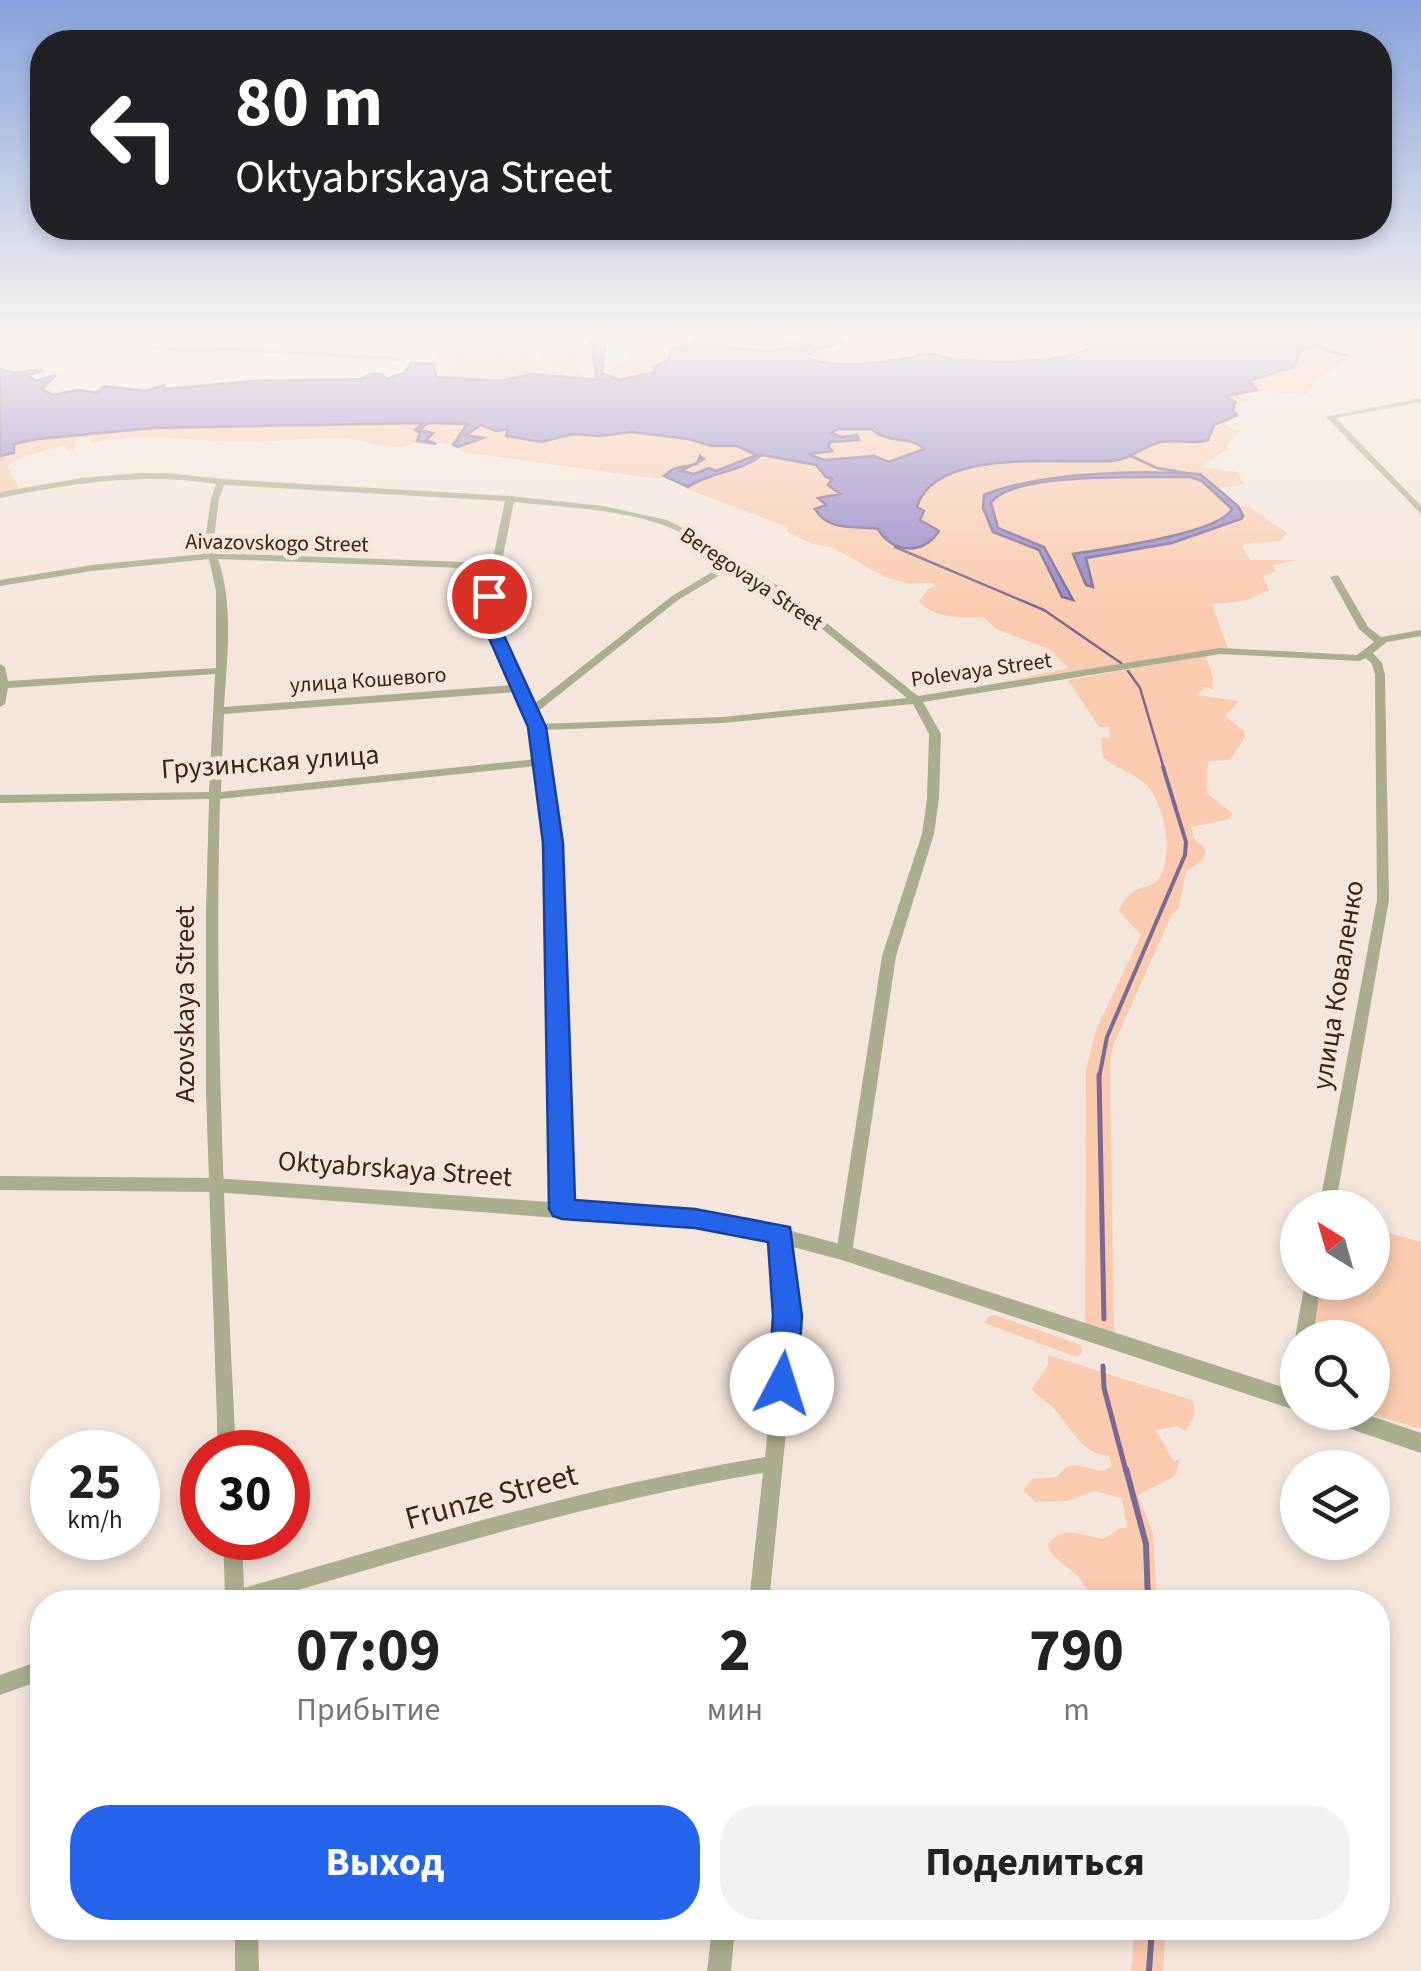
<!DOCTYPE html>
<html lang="ru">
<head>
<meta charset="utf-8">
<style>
	:root { --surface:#fff; --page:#f2f2f2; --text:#222; --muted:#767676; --accent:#2563eb }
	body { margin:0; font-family:"Source Sans 3",sans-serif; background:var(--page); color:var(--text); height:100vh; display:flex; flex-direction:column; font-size:38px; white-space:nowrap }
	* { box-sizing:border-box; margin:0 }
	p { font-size:32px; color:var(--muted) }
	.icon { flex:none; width:55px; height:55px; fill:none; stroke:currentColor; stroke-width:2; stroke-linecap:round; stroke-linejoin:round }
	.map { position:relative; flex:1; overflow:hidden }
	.details { position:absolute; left:30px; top:1590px; width:1360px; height:350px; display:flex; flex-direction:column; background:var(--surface); border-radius:40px; box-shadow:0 5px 15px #0003 }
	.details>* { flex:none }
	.guide { position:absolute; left:30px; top:30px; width:1362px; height:210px; border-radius:40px; box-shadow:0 5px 15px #0003; background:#202124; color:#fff; overflow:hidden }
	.needle { width:65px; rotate:323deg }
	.buttons { position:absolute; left:1280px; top:1190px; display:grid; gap:20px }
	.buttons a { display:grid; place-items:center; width:110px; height:110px; border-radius:50%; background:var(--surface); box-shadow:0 5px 15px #0003; font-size:50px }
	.speed { position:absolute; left:30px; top:1430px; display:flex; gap:20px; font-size:50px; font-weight:700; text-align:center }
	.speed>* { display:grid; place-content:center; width:130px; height:130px; border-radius:50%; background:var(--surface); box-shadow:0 5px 15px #0003; line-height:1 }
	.speed small { font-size:25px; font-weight:400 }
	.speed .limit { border:15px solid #d22; background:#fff; color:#111 }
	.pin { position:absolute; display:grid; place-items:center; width:85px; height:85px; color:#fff; margin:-42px; border:5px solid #fff; border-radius:50%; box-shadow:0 2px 10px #0007 }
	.me { position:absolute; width:110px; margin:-55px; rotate:5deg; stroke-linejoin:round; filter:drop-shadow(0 0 8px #0008) }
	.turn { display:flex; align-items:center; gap:35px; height:210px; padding:0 40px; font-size:45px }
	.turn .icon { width:130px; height:130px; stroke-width:2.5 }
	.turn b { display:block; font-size:70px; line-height:85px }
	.eta { display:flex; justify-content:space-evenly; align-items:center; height:170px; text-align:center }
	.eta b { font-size:60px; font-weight:700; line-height:70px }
	.primary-button { display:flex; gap:20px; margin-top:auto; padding:20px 40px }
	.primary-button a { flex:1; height:115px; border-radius:40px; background:var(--accent); color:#fff; font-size:40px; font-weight:700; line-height:115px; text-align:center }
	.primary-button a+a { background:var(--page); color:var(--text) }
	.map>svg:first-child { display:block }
	.green { fill:#facbaf }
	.water { fill:#9487c9; stroke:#7a6992; stroke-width:2.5; fill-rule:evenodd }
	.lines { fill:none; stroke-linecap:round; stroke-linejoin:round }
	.stream-far3 { stroke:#7a6992; stroke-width:2.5 }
	.stream-far2 { stroke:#7a6992; stroke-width:4 }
	.stream-far1 { stroke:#7a6992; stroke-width:5 }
	.stream { stroke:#7a6992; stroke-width:6 }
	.minor { fill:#aaae8e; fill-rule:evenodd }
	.tertiary { fill:#aaae8e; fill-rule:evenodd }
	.route { fill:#2563eb; stroke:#184099; stroke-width:2.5 }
	.labels { text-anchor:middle; stroke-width:10; stroke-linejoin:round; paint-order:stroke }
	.far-street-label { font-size:22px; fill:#3d2312; stroke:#f4e6dd }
	.street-label { font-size:28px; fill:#3d2312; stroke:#f4e6dd }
	.near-street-label { font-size:32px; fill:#3d2312; stroke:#f4e6dd }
</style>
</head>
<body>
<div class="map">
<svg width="1421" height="1971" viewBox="0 0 1421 1971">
	<rect width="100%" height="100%" fill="#f4e6dd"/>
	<g class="green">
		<path d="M 614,335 L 678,335 L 681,345 L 671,350 L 667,362 L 657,364 L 656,372 C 639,380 618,384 602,373 L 601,367 L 621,365 L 629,359 L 625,347 L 610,338 Z"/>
		<path d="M 802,335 L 1090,335 L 1099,340 L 1077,353 L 1024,363 L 949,359 L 934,354 L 903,360 L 834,364 L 807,356 L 817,349 L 842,343 Z"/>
		<path d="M 1305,335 L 1421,335 L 1421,346 L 1385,354 L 1357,348 L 1334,351 L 1350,360 L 1315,380 L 1307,394 L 1255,392 L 1248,382 L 1295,366 L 1300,350 L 1315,348 L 1332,352 L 1306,341 Z"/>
		<path d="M 560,336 L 579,338 L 573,348 L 583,377 L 565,380 L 532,374 L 500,381 L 450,376 L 447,367 L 463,360 L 436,360 L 434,347 L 452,348 C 475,368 496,352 524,347 L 530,362 L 548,367 L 533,347 L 538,341 Z"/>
		<path d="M 1246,395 L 1250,398 L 1237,406 L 1241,415 L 1224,424 L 1239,433 L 1231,439 L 1227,449 L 1201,467 L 1238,472 L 1244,484 L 1220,489 L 1206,477 L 1093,476 L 1028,481 L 1003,486 L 983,508 L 993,532 L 1039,550 L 1054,585 L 1069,596 L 1044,547 L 998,528 L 991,503 C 1011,471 1151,478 1190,477 L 1202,481 L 1233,509 C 1219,531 1103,552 1074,554 L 1088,587 L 1086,558 L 1172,543 L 1241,519 L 1238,506 L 1250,507 L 1287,533 L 1281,541 L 1244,544 L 1242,547 L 1250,560 L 1298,560 L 1273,565 L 1276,572 L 1263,576 L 1269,590 L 1245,601 L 1212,604 L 1228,648 L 1002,682 L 1069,668 L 1046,648 L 996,629 L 984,617 C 963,618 934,619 919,601 L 928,589 L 935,586 L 932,583 L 909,584 L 885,577 L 831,547 L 813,544 L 787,532 L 788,527 L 686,489 C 732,462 785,439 834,479 L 828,485 L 841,494 L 822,496 L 828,505 L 819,506 L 860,529 L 878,529 C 898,549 909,554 934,538 L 931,526 L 920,520 L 917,507 C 935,447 1061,464 1110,461 C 1130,460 1143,446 1161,442 C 1177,439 1193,445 1208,440 L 1214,425 L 1237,414 L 1226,396 Z"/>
		<path d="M 389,422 L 468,424 L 453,445 L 426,440 L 429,435 L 420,429 L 416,430 L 420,433 L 417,441 C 392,456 368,439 343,438 C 310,437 276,442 243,442 C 189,441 147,431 91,443 L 91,437 L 76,439 L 74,451 L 66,450 L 64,445 L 28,455 L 7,466 L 19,488 L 0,492 L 0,456 L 14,453 L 14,444 C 135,417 266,424 389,422 Z"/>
		<path d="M 481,425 L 496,431 L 508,428 L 506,436 C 549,439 587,432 629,432 C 658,432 686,442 713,445 C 730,447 742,446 758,454 L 715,472 L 682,473 L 685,466 L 658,479 L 462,452 L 458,447 L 480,438 L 466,434 Z"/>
		<path d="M 848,428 L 872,429 C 886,444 910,435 925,449 L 889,462 L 824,460 L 807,454 L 831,442 L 841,443 L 850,435 L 842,437 L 831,433 Z"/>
		<path d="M 1206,656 L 1213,676 L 1213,689 L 1205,687 L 1197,695 L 1239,701 L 1225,716 L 1244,731 L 1245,737 L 1230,760 L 1208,761 L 1207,793 L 1233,814 L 1229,819 L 1192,827 L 1193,837 L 1206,850 L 1203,860 L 1186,871 L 1179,908 L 1172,914 L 1113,1046 L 1110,1062 L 1114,1333 L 1085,1324 L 1086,1069 L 1097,1028 L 1141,935 L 1119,911 C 1130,881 1150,892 1159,878 C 1174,854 1165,809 1149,788 C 1138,774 1116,769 1103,757 L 1101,738 L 1110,738 L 1109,727 L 1099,727 L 1068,680 Z"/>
		<path d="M 1373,1229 L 1421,1242 L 1421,1429 L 1367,1413 L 1372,1412 L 1372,1338 L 1310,1338 L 1319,1283 L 1372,1282 Z"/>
		<path d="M 995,1315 L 1081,1345 L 1082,1354 L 1077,1357 L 984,1323 L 989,1316 Z"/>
		<path d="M 1048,1355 L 1191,1400 C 1199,1412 1192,1421 1185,1432 L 1177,1426 L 1156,1430 L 1174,1462 L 1180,1458 L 1175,1476 L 1138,1495 L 1153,1533 L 1157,1602 L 1091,1602 C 1081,1564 1055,1568 1048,1545 C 1062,1524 1083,1536 1103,1539 L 1120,1528 L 1127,1528 L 1122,1498 L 1094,1491 L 1067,1501 L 1035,1502 L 1023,1490 L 1032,1479 L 1057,1477 C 1070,1456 1084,1469 1103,1471 L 1112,1466 L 1109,1456 C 1080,1453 1073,1430 1056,1411 C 1048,1402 1039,1398 1032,1389 L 1048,1365 Z"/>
		<path d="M 1135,1928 L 1166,1928 L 1163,1971 L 1131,1971 Z"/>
	</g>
	<g class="water">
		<path d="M 693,335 L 703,335 L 702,339 L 711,342 L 722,339 L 730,348 L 772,351 L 814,344 L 791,343 L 804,336 L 820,339 L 835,335 L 844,342 L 817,349 L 807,357 C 834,371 902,361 922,354 C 931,351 943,358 952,359 C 983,363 1091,367 1100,335 L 1305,335 L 1307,342 L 1347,356 L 1315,348 L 1300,350 L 1295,366 L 1249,381 L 1257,390 L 1226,396 L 1235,402 L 1233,410 L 1237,415 L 1214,425 L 1208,440 C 1193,445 1177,439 1161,442 C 1143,446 1130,460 1111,461 C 1062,464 934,447 917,507 L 924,511 L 920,520 L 939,531 C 922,556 892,553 878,529 C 855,525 830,533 815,509 L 826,505 L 818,498 L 840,494 L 828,485 L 832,479 L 826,477 L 816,465 L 762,455 C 738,473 713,471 688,487 L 664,476 L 673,469 L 697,464 L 700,456 L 704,459 L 681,471 L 694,474 L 709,468 L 716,471 L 757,455 L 737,446 L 712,446 L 688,439 L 631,432 L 601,436 L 573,434 L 541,442 L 506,436 L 508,429 L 496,431 L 481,425 L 466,435 L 483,438 L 458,447 L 453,445 L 467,424 L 428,423 L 420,430 L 433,433 L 426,440 L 436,444 L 417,441 L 420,433 L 415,430 L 423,423 L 152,428 L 38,439 L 14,444 L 14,453 L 0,456 L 0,369 C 17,377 26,368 43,370 L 32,374 L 31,377 L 36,381 L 56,375 L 42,389 L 53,395 L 78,390 L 97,393 L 104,386 L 146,391 L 165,385 L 162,387 L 166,389 L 254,381 L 361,379 L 372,374 L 382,374 L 386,379 L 405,373 L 411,363 L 434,364 L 436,377 L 500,381 L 532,374 L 601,380 L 596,376 L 591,340 L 606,343 L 602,373 L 619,380 L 656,372 L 653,367 L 667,361 L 673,348 L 694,343 ZM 838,429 L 872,429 C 885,444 910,435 924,449 L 889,462 L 874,456 L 824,460 L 808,454 L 832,451 L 828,445 L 831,442 L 859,440 L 857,435 L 842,437 L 831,433 Z"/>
		<path d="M 1200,474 L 1238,506 L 1243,516 L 1241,519 L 1172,543 L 1086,558 L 1093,587 L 1086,585 L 1073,554 C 1104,549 1218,534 1232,509 L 1202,481 L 1190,477 C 1150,478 1011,471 991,503 L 998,528 L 1044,547 L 1073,600 L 1062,597 L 1039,550 L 993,532 L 983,508 L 984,495 C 1038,472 1140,470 1200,474 Z"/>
	</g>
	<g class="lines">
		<g class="stream-far3">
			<path d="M 1131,456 L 1157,468 L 1187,473"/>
			<path d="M 895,547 L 1044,610 L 1121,663"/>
			<path d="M 1128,671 L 1140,688 L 1164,769"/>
		</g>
		<path class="stream-far2" d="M 1099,1078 L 1107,1037 L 1185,855 L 1186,842 L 1163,767"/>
		<g class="stream-far1">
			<path d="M 1099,1075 L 1104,1319"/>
			<path d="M 1103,1366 L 1104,1388 L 1126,1471"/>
		</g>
		<g class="stream">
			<path d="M 1126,1469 L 1146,1544 L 1148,1602"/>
			<path d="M 1149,1971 L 1152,1928"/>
		</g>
		<g class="minor">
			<path d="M 55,335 L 77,335 L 180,348 L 234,347 L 397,357 L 401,359 L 397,361 L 234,351 L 180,352 Z"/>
			<path d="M 1421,398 L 1421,402 L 1336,418 L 1421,506 L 1421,514 L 1326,417 Z"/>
			<path d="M 139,473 L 166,473 L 221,479 L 510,496 L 603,506 L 667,520 L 714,544 L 789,593 L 918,696 L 1220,648 L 1357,655 L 1374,642 L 1359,629 L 1330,577 L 1338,575 L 1368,627 L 1381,637 L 1421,630 L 1421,636 L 1387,642 L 1373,653 L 1382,663 L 1385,675 L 1389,900 L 1335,1208 L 1319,1208 L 1377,900 L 1375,675 L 1372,664 L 1366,658 L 1359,661 L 1220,654 L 923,702 L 941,734 L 939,799 L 934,834 L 896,956 L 852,1253 L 850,1257 L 844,1259 L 838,1257 L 836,1253 L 882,956 L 922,834 L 927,799 L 929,734 L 913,704 L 723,723 L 543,730 L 559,843 L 570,1209 L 568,1213 L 562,1215 L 556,1213 L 554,1209 L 547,843 L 537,766 L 220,799 C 214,1016 225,1235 236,1452 L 218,1452 L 206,1092 L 206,911 L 209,799 L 0,803 L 0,795 L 209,792 L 215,674 L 8,688 L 5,704 L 0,707 L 0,664 L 5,667 L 8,681 L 216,668 L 216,591 L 209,559 L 92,571 L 0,586 L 0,580 L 92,565 L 203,554 L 211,499 L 216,484 C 143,472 72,483 0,498 L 0,492 L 82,478 ZM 224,485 L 505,501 L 492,563 L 212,553 L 219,499 ZM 514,502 C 561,507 616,509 660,524 C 684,532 708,548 729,562 L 672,596 L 533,705 L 498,629 L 493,604 ZM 218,559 L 491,569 L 483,604 L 488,629 L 513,685 L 224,707 C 227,660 234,605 218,559 ZM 735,566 L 783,597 L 907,698 L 723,717 L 541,724 L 536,713 L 678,600 ZM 516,692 L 531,727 L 536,759 L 221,792 L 224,714 Z"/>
			<path d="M 781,1228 L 787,1230 L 789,1234 L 796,1332 L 769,1602 L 749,1602 L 763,1473 C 591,1502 424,1553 257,1602 L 217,1602 L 220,1595 L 225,1594 L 223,1538 L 242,1538 L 244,1588 C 417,1538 588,1486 765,1457 L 778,1332 L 773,1234 L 775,1230 Z"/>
			<path d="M 1305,1282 L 1321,1282 L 1313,1338 L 1298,1338 L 1298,1342 L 1295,1338 Z"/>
			<path d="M 1298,1364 L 1298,1407 L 1292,1408 L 1286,1406 C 1281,1396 1287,1376 1292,1366 Z"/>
			<path d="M 42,1660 L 42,1680 L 0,1695 L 0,1675 Z"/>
			<path d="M 235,1928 L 258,1928 L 259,1971 L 235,1971 Z"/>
			<path d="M 712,1928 L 735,1928 L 731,1971 L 707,1971 Z"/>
		</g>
		<g class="tertiary">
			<path d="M 0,1176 L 214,1178 L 732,1215 L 851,1247 L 1298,1392 L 1298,1411 L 842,1260 L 732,1231 L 214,1192 L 0,1190 Z"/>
			<path d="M 1318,1412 L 1359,1412 L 1421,1433 L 1421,1453 L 1321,1419 Z"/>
		</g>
	</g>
	<linearGradient id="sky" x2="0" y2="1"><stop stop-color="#86a2dc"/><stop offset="0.55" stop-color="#faf4f0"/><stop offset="1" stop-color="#faf4f0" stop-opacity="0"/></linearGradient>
	<rect width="1421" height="611" fill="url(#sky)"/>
	<path class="route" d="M 489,591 L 497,596 L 501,629 L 546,727 L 563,843 L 575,1200 L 695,1209 L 790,1227 L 802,1316 L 797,1384 L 793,1393 L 782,1396 L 772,1393 L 768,1384 L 773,1316 L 768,1242 L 695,1228 L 562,1219 L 553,1216 L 549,1209 L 543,843 L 528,727 L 485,629 L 481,596 Z"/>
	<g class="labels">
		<g class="far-street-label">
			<text transform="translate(277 542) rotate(1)" y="8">Aivazovskogo Street</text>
			<text transform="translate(752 578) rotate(34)" y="8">Beregovaya Street</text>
			<text transform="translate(981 669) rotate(-8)" y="8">Polevaya Street</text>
			<text transform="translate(368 679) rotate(-4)" y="8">улица Кошевого</text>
		</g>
		<g class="street-label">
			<text transform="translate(270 761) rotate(-4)" y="10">Грузинская улица</text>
			<text transform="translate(1337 985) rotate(-81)" y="10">улица Коваленко</text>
			<text transform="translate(184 1004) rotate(-90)" y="10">Azovskaya Street</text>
			<text transform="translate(395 1168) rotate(4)" y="10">Oktyabrskaya Street</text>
		</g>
		<g class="near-street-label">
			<text transform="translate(491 1496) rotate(-15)" y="11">Frunze Street</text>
		</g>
	</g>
</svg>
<div class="buttons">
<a><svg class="needle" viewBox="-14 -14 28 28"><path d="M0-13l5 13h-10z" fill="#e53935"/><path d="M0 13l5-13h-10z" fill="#767676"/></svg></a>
<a><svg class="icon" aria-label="search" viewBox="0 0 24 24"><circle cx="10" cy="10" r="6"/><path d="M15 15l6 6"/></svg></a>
<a><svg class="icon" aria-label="layers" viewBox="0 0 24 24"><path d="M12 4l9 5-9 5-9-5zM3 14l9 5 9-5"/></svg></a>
</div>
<div class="speed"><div>25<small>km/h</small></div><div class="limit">30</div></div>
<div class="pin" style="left:489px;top:596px;background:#d93025"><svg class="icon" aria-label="arrive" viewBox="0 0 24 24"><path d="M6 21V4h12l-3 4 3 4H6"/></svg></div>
<svg class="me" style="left:782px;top:1384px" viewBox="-20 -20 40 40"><circle r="19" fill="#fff"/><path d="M0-13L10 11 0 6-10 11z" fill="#2563eb"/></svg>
<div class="guide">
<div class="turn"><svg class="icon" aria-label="left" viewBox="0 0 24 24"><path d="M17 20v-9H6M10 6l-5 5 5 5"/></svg><div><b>80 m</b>Oktyabrskaya Street</div></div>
</div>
<section class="details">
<div class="eta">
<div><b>07:09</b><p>Прибытие</p></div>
<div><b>2</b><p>мин</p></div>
<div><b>790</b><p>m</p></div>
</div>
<div class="primary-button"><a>Выход</a><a>Поделиться</a></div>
</section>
</div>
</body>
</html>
